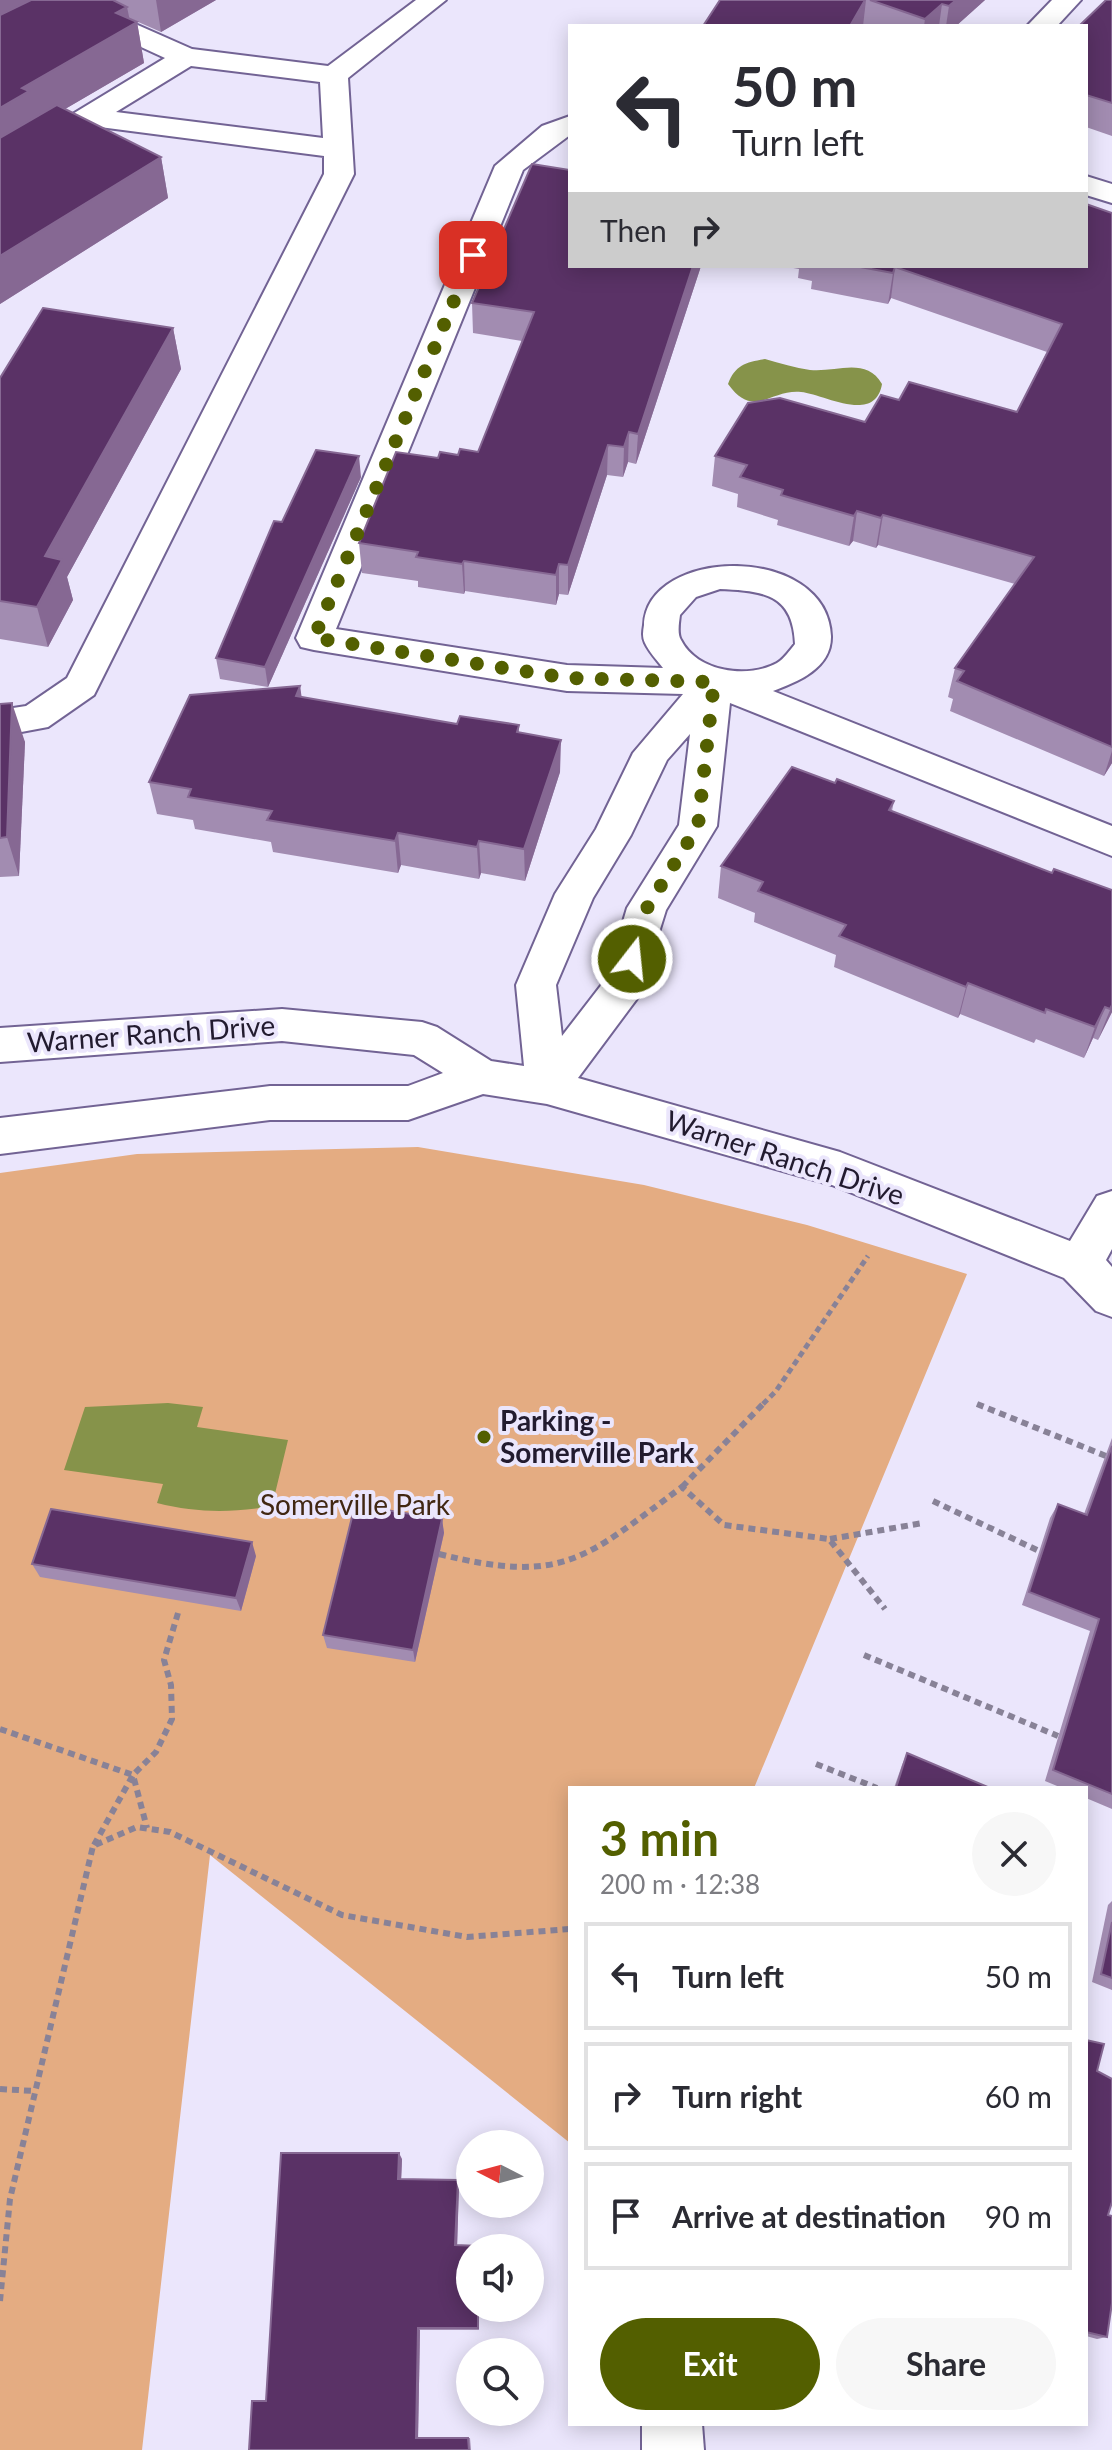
<!DOCTYPE html>
<html lang="en">
<head>
<meta charset="utf-8">
<style>
	:root { --surface:#fff; --page:#f7f7f7; --text:#2b2b33; --muted:#7c7c81; --line:#e1e1e2; --accent:#535f00 }
	body { margin:0; font-family:Lato,sans-serif; background:var(--page); color:var(--text); height:100vh; display:flex; flex-direction:column; font-size:30px; white-space:nowrap }
	* { box-sizing:border-box; margin:0 }
	p { font-size:26px; color:var(--muted) }
	.icon { flex:none; width:44px; height:44px; fill:none; stroke:currentColor; stroke-width:2; stroke-linecap:round; stroke-linejoin:round }
	.map { position:relative; flex:1; overflow:hidden }
	.sheet { position:absolute; left:568px; top:1786px; width:520px; height:640px; display:flex; flex-direction:column; background:var(--surface); border-radius:0px; box-shadow:0 4px 20px #0003 }
	.sheet>* { flex:none }
	.guide { position:absolute; left:568px; top:24px; width:520px; height:244px; border-radius:0px; box-shadow:0 4px 20px #0003; background:#fff; color:var(--text); overflow:hidden }
	.needle { width:52px; rotate:276deg }
	.tools { position:absolute; left:456px; top:2130px; display:grid; gap:16px }
	.tools a { display:grid; place-items:center; width:88px; height:88px; border-radius:50%; background:var(--surface); box-shadow:0 4px 20px #0003; font-size:40px }
	.pin { position:absolute; display:grid; place-items:center; width:68px; height:68px; color:#fff; margin:-34px; border-radius:16px; box-shadow:0 4px 12px #0006 }
	.me { position:absolute; width:88px; margin:-44px; rotate:16deg; stroke-linejoin:round; filter:drop-shadow(0 0 6px #0008) }
	.turn { display:flex; align-items:center; gap:28px; height:168px; padding:0 32px; font-size:36px }
	.turn .icon { width:104px; height:104px; stroke-width:2.5 }
	.turn b { display:block; font-size:56px; line-height:68px }
	.then { display:flex; align-items:center; height:76px; padding:0 32px; background:#0003; gap:16px; font-size:30px }
	.round { display:grid; place-items:center; flex:none; width:84px; height:84px; border-radius:42px; background:var(--page) }
	.headline { display:flex; align-items:center; justify-content:space-between; height:136px; padding:0 32px }
	h1 { font-size:48px; font-weight:700; line-height:60px; color:var(--accent) }
	.action { display:flex; gap:16px; margin-top:auto; padding:16px 32px }
	.action a { flex:1; height:92px; border-radius:48px; background:var(--accent); color:#fff; font-size:32px; font-weight:700; line-height:92px; text-align:center }
	.action a+a { background:var(--page); color:var(--text) }
	ul { padding:0; list-style:none }
	li { display:flex; align-items:center; gap:24px; height:108px; margin:0 16px 12px; padding:0 16px; border:4px solid var(--line); border-radius:0px }
	li div { flex:1 }
	li b { display:block; font-size:30px }
	li em { font-style:normal }
	.map>svg:first-child { display:block }
	.green { fill:#e4ac82 }
	.water { fill:#86934a }
	.lines { fill:none; stroke-linecap:round; stroke-linejoin:round }
	.minor-casing { stroke:#726394; stroke-width:4 }
	.path-far1 { stroke:#888297; stroke-width:5; stroke-dasharray:6 4; stroke-linecap:butt }
	.path { stroke:#888297; stroke-width:6; stroke-dasharray:7 5; stroke-linecap:butt }
	.minor { fill:#fff; fill-rule:evenodd }
	.wall { fill:#a28cb1 }
	.shaded-wall { fill:#866893 }
	.building { fill:#5a3266; stroke:#866893; stroke-width:2 }
	.route { stroke:#535f00; stroke-width:14; stroke-dasharray:0 25.2 }
	.poi-dot { fill:#535f00; stroke:#ebe6fc; stroke-width:3 }
	.labels { text-anchor:middle; stroke-width:8; stroke-linejoin:round; paint-order:stroke }
	.street-label { font-size:28px; fill:#221b2f; stroke:#ebe6fc }
	.poi-label { font-size:28px; font-weight:bold; fill:#221b2f; stroke:#ebe6fc; text-anchor:start }
	.park-label { font-size:28px; fill:#412712; stroke:#ebe6fc }
</style>
</head>
<body>
<div class="map">
<svg width="1112" height="2450" viewBox="0 0 1112 2450">
	<rect width="100%" height="100%" fill="#ebe6fc"/>
	<path class="green" d="M 418,1147 L 644,1185 L 807,1225 L 967,1274 L 754,1788 L 570,1788 L 570,2143 L 210,1855 L 142,2450 L 0,2450 L 0,1173 L 137,1154 Z"/>
	<g class="water">
		<path d="M 765,359 C 780,363 795,368 810,370 C 835,373 866,356 882,384 C 875,425 824,394 801,392 C 770,389 754,420 728,384 C 735,365 746,362 765,359 Z"/>
		<path d="M 168,1403 L 203,1407 L 197,1427 L 288,1440 L 272,1506 C 232,1513 197,1513 157,1503 L 163,1484 L 64,1470 L 85,1407 Z"/>
	</g>
	<g class="lines">
		<defs>
			<g id="minor">
				<path d="M 81,0 L 192,49 L 328,66 L 416,0 L 446,0 L 348,78 L 354,174 L 94,695 L 48,727 L 0,736 L 0,710 L 26,706 L 67,678 L 324,174 L 324,156 L 92,126 L 10,176 L 0,179 L 0,158 L 165,58 L 78,18 L 0,58 L 0,39 L 67,1 ZM 191,66 L 320,82 L 323,138 L 116,112 Z"/>
				<path d="M 1052,0 L 1081,0 L 1057,26 L 1027,26 Z"/>
				<path d="M 570,116 L 570,135 L 523,170 L 336,629 L 567,665 L 663,668 C 657,660 649,652 645,643 C 642,637 643,631 644,625 C 647,546 827,543 831,636 C 832,668 798,682 773,691 L 1112,826 L 1112,856 L 730,703 L 717,826 L 666,910 L 639,996 L 578,1078 L 840,1152 L 1070,1241 L 1097,1196 L 1112,1191 L 1112,1249 L 1106,1260 L 1112,1267 L 1112,1317 L 1096,1311 L 1064,1278 L 832,1185 L 547,1104 L 483,1094 L 408,1120 L 270,1120 L 0,1154 L 0,1118 L 270,1086 L 408,1086 L 443,1073 L 414,1055 L 282,1041 L 0,1062 L 0,1028 L 282,1009 L 422,1022 L 437,1027 L 491,1061 L 524,1066 L 516,985 L 555,894 L 596,829 L 633,753 L 683,694 L 567,691 L 314,650 L 301,647 L 296,638 L 495,166 L 542,126 ZM 720,589 C 764,591 793,594 795,644 C 790,650 784,659 777,663 C 748,679 697,672 681,640 C 677,634 679,623 680,615 L 696,597 ZM 690,734 L 679,825 L 627,908 L 606,979 L 562,1036 L 556,985 L 593,898 L 631,835 L 667,760 Z"/>
				<path d="M 1086,176 L 1112,184 L 1112,203 L 1086,195 Z"/>
				<path d="M 642,2424 L 702,2424 L 704,2450 L 642,2450 Z"/>
			</g>
		</defs>
		<use href="#minor" class="minor-casing"/>
		<path class="path-far1" d="M 763,1404 L 776,1391 L 868,1256"/>
		<g class="path">
			<path d="M 977,1404 L 1106,1456"/>
			<path d="M 682,1487 L 765,1402"/>
			<path d="M 933,1501 L 1039,1551"/>
			<path d="M 830,1539 L 923,1523"/>
			<path d="M 439,1554 C 564,1585 584,1559 682,1487 L 724,1525 L 829,1539 L 885,1609"/>
			<path d="M 864,1655 L 1058,1736"/>
			<path d="M 0,1729 L 133,1775 L 156,1752 L 172,1719 L 171,1685 L 164,1660 L 178,1613"/>
			<path d="M 816,1764 L 877,1788"/>
			<path d="M 94,1845 L 133,1775 L 147,1828"/>
			<path d="M 0,2089 L 34,2091"/>
			<path d="M 0,2301 L 10,2199 L 93,1846 L 137,1827 L 170,1832 L 342,1915 L 467,1937 L 570,1929"/>
		</g>
		<use href="#minor" class="minor"/>
	</g>
	<g class="wall">
		<path d="M 0,0 L 216,0 L 161,32 L 129,18 L 137,22 L 144,63 L 65,109 L 161,157 L 168,198 L 0,304 Z"/>
		<path d="M 720,0 L 985,0 L 956,26 L 703,26 Z"/>
		<path d="M 1112,0 L 1112,136 L 1086,127 L 1086,26 Z"/>
		<path d="M 1112,213 L 1112,763 L 1104,776 L 950,711 L 953,699 L 948,697 L 955,668 L 1015,584 L 878,545 L 876,548 L 853,541 L 849,546 L 777,525 L 778,520 L 737,507 L 738,494 L 712,486 L 715,456 L 865,422 L 899,400 L 1017,412 L 1047,352 L 891,298 L 888,304 L 811,289 L 812,281 L 798,278 L 799,269 L 782,266 L 1086,266 Z"/>
		<path d="M 570,266 L 701,266 L 636,464 L 628,462 L 623,477 L 607,475 L 568,595 L 559,594 L 556,605 L 465,591 L 464,594 L 418,587 L 418,581 L 362,573 L 359,543 L 438,458 L 478,452 L 522,341 L 473,333 L 472,303 Z"/>
		<path d="M 173,328 L 181,369 L 67,577 L 73,600 L 48,647 L 0,639 L 0,378 Z"/>
		<path d="M 361,477 L 268,687 L 220,679 L 216,658 L 282,522 Z"/>
		<path d="M 300,686 L 301,697 L 457,724 L 519,725 L 519,732 L 560,772 L 525,881 L 481,873 L 479,879 L 401,865 L 398,873 L 273,852 L 271,842 L 195,829 L 193,820 L 157,814 L 149,782 Z"/>
		<path d="M 0,704 L 25,742 L 19,876 L 0,877 Z"/>
		<path d="M 894,801 L 892,811 L 1052,873 L 1112,1012 L 1098,1040 L 1093,1038 L 1084,1058 L 1036,1039 L 1034,1043 L 960,1014 L 958,1018 L 834,967 L 836,955 L 754,922 L 755,913 L 718,898 L 721,866 Z"/>
		<path d="M 1112,1438 L 1112,1809 L 1086,1798 L 1086,1788 L 1062,1788 L 1045,1781 L 1090,1631 L 1022,1605 L 1050,1518 L 1058,1504 L 1084,1514 Z"/>
		<path d="M 442,1519 L 444,1533 L 415,1662 L 327,1648 L 323,1635 Z"/>
		<path d="M 256,1556 L 241,1611 L 40,1577 L 32,1564 Z"/>
		<path d="M 907,1753 L 990,1788 L 894,1788 L 902,1765 Z"/>
		<path d="M 1112,1901 L 1112,1990 L 1092,1982 L 1108,1905 Z"/>
		<path d="M 1086,2040 L 1097,2071 L 1108,2215 L 1107,2337 L 1097,2339 L 1086,2336 Z"/>
		<path d="M 402,2159 L 401,2179 L 459,2185 L 457,2245 L 479,2246 L 480,2248 L 470,2248 L 479,2330 L 420,2330 L 418,2438 L 470,2438 L 471,2450 L 249,2450 L 266,2401 Z"/>
	</g>
	<g class="shaded-wall">
		<path d="M 0,0 L 63,0 L 0,36 Z"/>
		<path d="M 156,0 L 216,0 L 161,32 Z"/>
		<path d="M 866,0 L 863,26 L 850,26 Z"/>
		<path d="M 956,0 L 985,0 L 956,26 L 946,26 L 949,6 Z"/>
		<path d="M 942,4 L 939,26 L 924,26 L 925,19 Z"/>
		<path d="M 127,7 L 131,26 L 137,22 L 144,63 L 36,126 L 0,154 L 0,108 L 22,88 L 116,13 Z"/>
		<path d="M 161,157 L 168,198 L 0,304 L 0,256 Z"/>
		<path d="M 693,266 L 701,266 L 636,464 L 638,434 Z"/>
		<path d="M 895,267 L 891,298 L 888,304 L 893,273 Z"/>
		<path d="M 173,328 L 181,369 L 67,577 L 73,600 L 48,647 L 37,607 L 45,556 Z"/>
		<path d="M 629,432 L 628,462 L 623,477 L 624,447 Z"/>
		<path d="M 608,445 L 607,475 L 568,595 L 568,565 Z"/>
		<path d="M 359,456 L 361,477 L 268,687 L 265,667 Z"/>
		<path d="M 857,511 L 853,541 L 849,546 L 854,516 Z"/>
		<path d="M 883,515 L 878,545 L 876,548 L 881,518 Z"/>
		<path d="M 464,561 L 465,591 L 464,594 L 462,564 Z"/>
		<path d="M 559,564 L 559,594 L 556,605 L 556,575 Z"/>
		<path d="M 300,686 L 305,719 L 296,696 Z"/>
		<path d="M 12,703 L 25,742 L 19,876 L 7,837 Z"/>
		<path d="M 561,740 L 560,772 L 525,881 L 524,849 Z"/>
		<path d="M 1112,751 L 1112,763 L 1104,776 Z"/>
		<path d="M 398,833 L 401,865 L 398,873 L 395,841 Z"/>
		<path d="M 479,841 L 481,873 L 479,879 L 477,847 Z"/>
		<path d="M 968,983 L 960,1014 L 958,1018 L 966,987 Z"/>
		<path d="M 1112,1005 L 1112,1012 L 1098,1040 Z"/>
		<path d="M 1105,1007 L 1093,1038 L 1084,1058 L 1095,1027 Z"/>
		<path d="M 442,1519 L 444,1533 L 415,1662 L 413,1650 Z"/>
		<path d="M 252,1542 L 256,1556 L 241,1611 L 236,1598 Z"/>
		<path d="M 399,2153 L 402,2159 L 401,2184 L 398,2179 Z"/>
		<path d="M 458,2180 L 459,2185 L 457,2249 L 455,2245 Z"/>
		<path d="M 418,2328 L 420,2330 L 418,2439 L 416,2438 Z"/>
	</g>
	<g class="building">
		<path d="M 31,0 L 113,0 L 127,7 L 116,13 L 137,22 L 22,88 L 29,91 L 0,108 L 0,15 Z"/>
		<path d="M 720,0 L 865,0 L 850,26 L 703,26 Z"/>
		<path d="M 870,0 L 956,0 L 949,6 L 942,4 L 925,19 Z"/>
		<path d="M 1106,0 L 1112,0 L 1112,103 L 1086,95 L 1086,26 L 1079,26 Z"/>
		<path d="M 57,105 L 161,157 L 0,256 L 0,138 Z"/>
		<path d="M 532,164 L 570,170 L 570,266 L 693,266 L 638,434 L 629,432 L 624,447 L 608,445 L 568,565 L 559,564 L 556,575 L 464,561 L 462,564 L 416,557 L 418,552 L 359,543 L 396,452 L 438,458 L 440,452 L 458,455 L 460,449 L 478,452 L 534,312 L 472,303 Z"/>
		<path d="M 1086,204 L 1112,213 L 1112,747 L 957,681 L 964,671 L 955,668 L 1034,557 L 883,515 L 881,518 L 857,511 L 854,516 L 781,495 L 783,490 L 740,477 L 747,465 L 715,456 L 748,403 L 780,398 L 865,422 L 881,395 L 899,400 L 909,382 L 1017,412 L 1062,324 L 895,267 L 893,273 L 855,266 L 1086,266 Z"/>
		<path d="M 43,308 L 173,328 L 45,556 L 62,560 L 37,607 L 0,601 L 0,378 Z"/>
		<path d="M 316,450 L 359,456 L 265,667 L 216,658 L 274,521 L 282,522 Z"/>
		<path d="M 300,686 L 296,696 L 457,724 L 460,716 L 519,725 L 517,732 L 561,740 L 524,849 L 479,841 L 477,847 L 398,833 L 395,841 L 267,820 L 272,811 L 188,797 L 191,789 L 149,782 L 190,695 Z"/>
		<path d="M 12,703 L 7,837 L 0,838 L 0,704 Z"/>
		<path d="M 792,767 L 835,783 L 837,779 L 894,801 L 889,810 L 1052,873 L 1054,869 L 1112,890 L 1112,1005 L 1110,1009 L 1105,1007 L 1095,1027 L 1046,1009 L 1045,1013 L 968,983 L 966,987 L 839,936 L 846,925 L 758,891 L 763,882 L 721,866 Z"/>
		<path d="M 1112,1446 L 1112,1794 L 1053,1770 L 1099,1619 L 1029,1592 L 1058,1504 L 1087,1515 Z"/>
		<path d="M 355,1505 L 442,1519 L 413,1650 L 323,1635 Z"/>
		<path d="M 51,1509 L 252,1542 L 236,1598 L 32,1564 Z"/>
		<path d="M 907,1753 L 990,1788 L 896,1788 Z"/>
		<path d="M 1112,1922 L 1112,1978 L 1101,1974 Z"/>
		<path d="M 1086,2040 L 1104,2044 L 1097,2071 L 1112,2079 L 1112,2202 L 1108,2215 L 1112,2216 L 1112,2303 L 1107,2337 L 1086,2332 Z"/>
		<path d="M 281,2153 L 399,2153 L 398,2179 L 458,2180 L 455,2245 L 479,2246 L 479,2248 L 470,2248 L 470,2308 L 478,2308 L 478,2328 L 418,2328 L 416,2438 L 468,2438 L 469,2450 L 249,2450 L 252,2401 L 266,2401 Z"/>
	</g>
	<g class="lines">
		<path class="route" d="M 473,255 L 314,638 L 567,678 L 714,682 L 698,826 L 647,908 L 632,959"/>
	</g>
	<circle class="poi-dot" cx="484" cy="1437" r="8"/>
	<g class="labels">
		<g class="street-label">
			<text transform="translate(151 1034) rotate(-4)" y="10">Warner Ranch Drive</text>
			<text transform="translate(785 1158) rotate(18)" y="10">Warner Ranch Drive</text>
		</g>
		<g class="poi-label">
			<text x="500" y="1431">Parking -<tspan x="500" dy="32">Somerville Park</tspan></text>
		</g>
		<g class="park-label">
			<text x="355" y="1515">Somerville Park</text>
		</g>
	</g>
</svg>
<div class="tools">
<a><svg class="needle" viewBox="-14 -14 28 28"><path d="M0-13l5 13h-10z" fill="#e53935"/><path d="M0 13l5-13h-10z" fill="#7c7c81"/></svg></a>
<a><svg class="icon" aria-label="sound" viewBox="0 0 24 24"><path d="M4 9h4l5-4v14l-5-4H4zM17 9q2 3 0 6"/></svg></a>
<a><svg class="icon" aria-label="search" viewBox="0 0 24 24"><circle cx="10" cy="10" r="6"/><path d="M15 15l6 6"/></svg></a>
</div>
<div class="pin" style="left:473px;top:255px;background:#d93025"><svg class="icon" aria-label="arrive" viewBox="0 0 24 24"><path d="M6 21V4h12l-3 4 3 4H6"/></svg></div>
<svg class="me" style="left:632px;top:959px" viewBox="-20 -20 40 40"><circle r="17" fill="#535f00" stroke="#fff" stroke-width="3"/><path d="M0-11L8 9 0 5-8 9z" fill="#fff"/></svg>
<div class="guide">
<div class="turn"><svg class="icon" aria-label="left" viewBox="0 0 24 24"><path d="M17 20v-9H6M10 6l-5 5 5 5"/></svg><div><b>50 m</b>Turn left</div></div>
<div class="then">Then<svg class="icon" aria-label="right" viewBox="0 0 24 24"><path d="M7 20v-9h11M14 6l5 5-5 5"/></svg></div>
</div>
<section class="sheet">
<div class="headline"><div><h1>3 min</h1><p>200 m · 12:38</p></div><a class="round"><svg class="icon" aria-label="close" viewBox="0 0 24 24"><path d="M6 6l12 12M18 6L6 18"/></svg></a></div>
<ul>
<li><svg class="icon" aria-label="left" viewBox="0 0 24 24"><path d="M17 20v-9H6M10 6l-5 5 5 5"/></svg><div><b>Turn left</b></div><em>50 m</em></li>
<li><svg class="icon" aria-label="right" viewBox="0 0 24 24"><path d="M7 20v-9h11M14 6l5 5-5 5"/></svg><div><b>Turn right</b></div><em>60 m</em></li>
<li><svg class="icon" aria-label="arrive" viewBox="0 0 24 24"><path d="M6 21V4h12l-3 4 3 4H6"/></svg><div><b>Arrive at destination</b></div><em>90 m</em></li>
</ul>
<div class="action"><a>Exit</a><a>Share</a></div>
</section>
</div>
</body>
</html>
